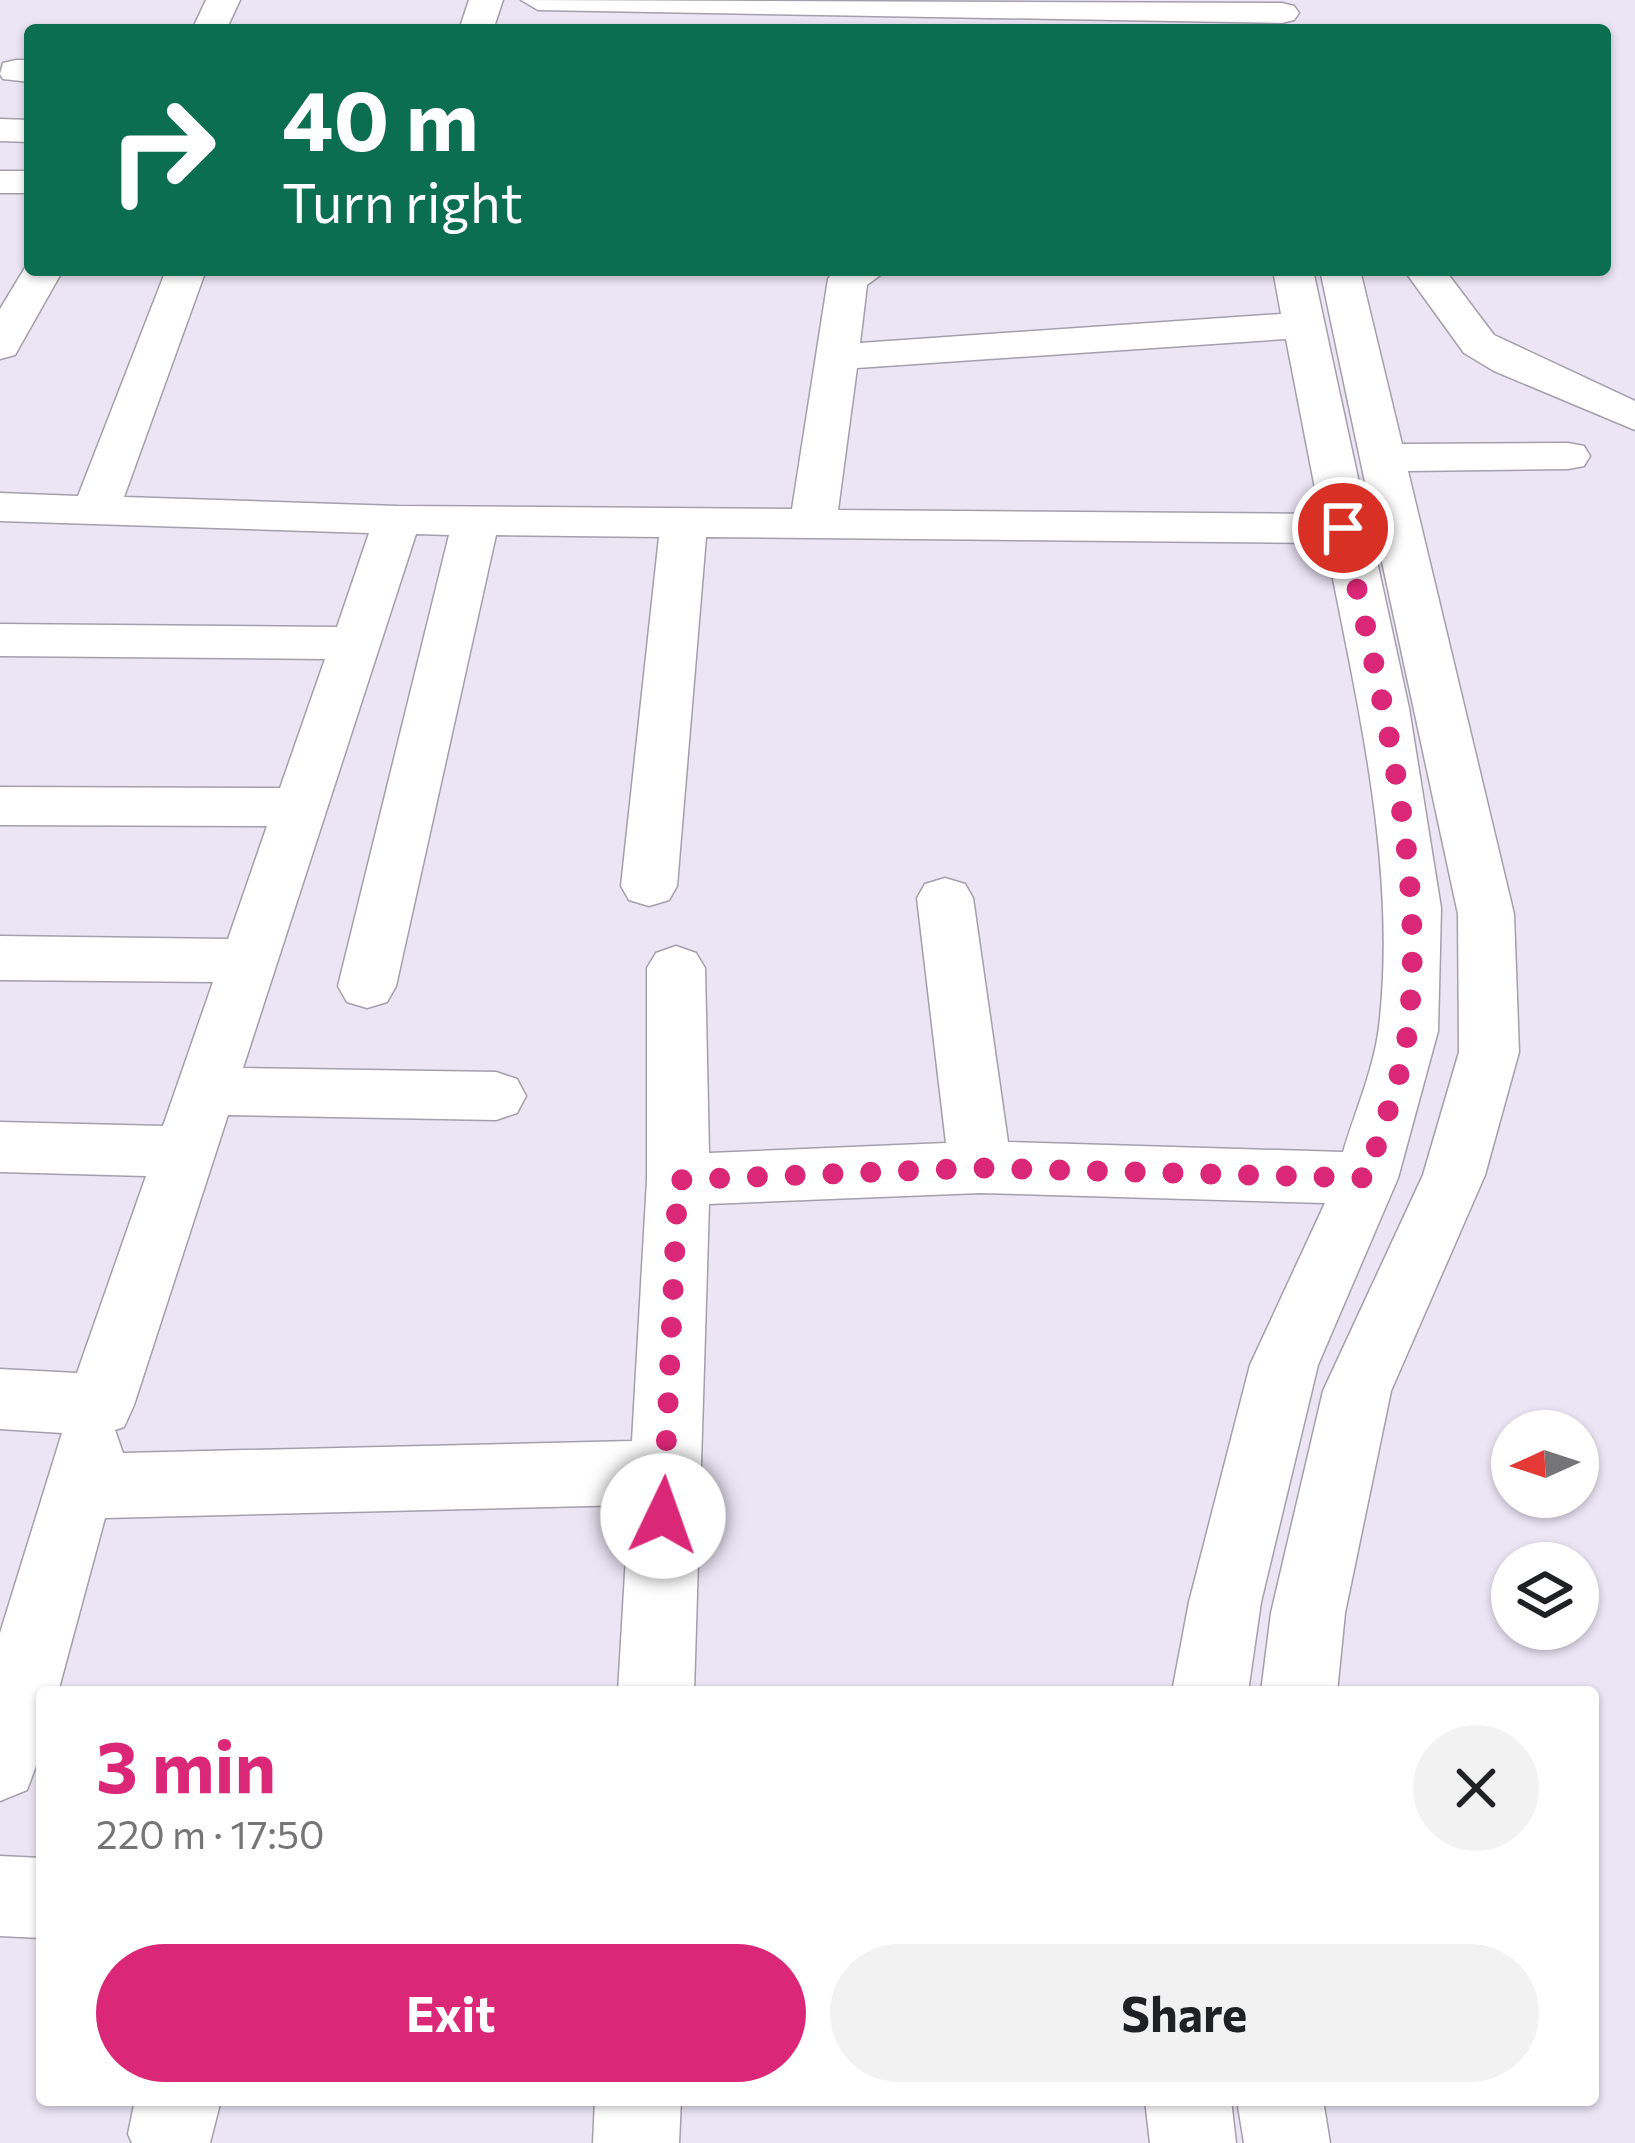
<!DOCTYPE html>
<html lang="en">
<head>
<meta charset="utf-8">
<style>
	:root { --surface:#fff; --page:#f2f2f2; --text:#202124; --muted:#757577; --accent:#db2777 }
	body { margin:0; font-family:Commissioner,sans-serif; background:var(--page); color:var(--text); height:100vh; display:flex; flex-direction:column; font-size:45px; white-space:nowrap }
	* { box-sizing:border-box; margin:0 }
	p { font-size:39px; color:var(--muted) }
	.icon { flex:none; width:66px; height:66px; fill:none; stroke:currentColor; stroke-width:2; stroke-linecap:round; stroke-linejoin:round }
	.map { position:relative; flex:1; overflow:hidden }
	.details { position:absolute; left:36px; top:1686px; width:1563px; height:420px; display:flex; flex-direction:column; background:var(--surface); border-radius:12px; box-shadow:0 3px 9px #0004 }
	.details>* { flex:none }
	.top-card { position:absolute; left:24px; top:24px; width:1587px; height:252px; border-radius:12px; box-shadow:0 3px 9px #0004; background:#0b6e4f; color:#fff; overflow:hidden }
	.needle { width:78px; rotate:267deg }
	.buttons { position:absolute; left:1491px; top:1410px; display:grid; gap:24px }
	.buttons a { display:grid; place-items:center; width:108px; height:108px; border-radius:50%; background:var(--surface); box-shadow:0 3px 9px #0004; font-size:60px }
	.pin { position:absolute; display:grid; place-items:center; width:102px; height:102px; color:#fff; margin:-51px; border:6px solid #fff; border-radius:50%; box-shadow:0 3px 12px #0007 }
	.me { position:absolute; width:132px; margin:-66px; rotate:3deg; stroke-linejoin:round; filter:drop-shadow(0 0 9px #0008) }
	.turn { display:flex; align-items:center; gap:42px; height:252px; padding:0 60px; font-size:54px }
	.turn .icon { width:156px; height:156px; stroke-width:2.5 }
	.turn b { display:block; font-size:84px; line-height:102px }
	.round { display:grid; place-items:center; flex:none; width:126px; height:126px; border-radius:63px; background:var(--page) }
	.summary { display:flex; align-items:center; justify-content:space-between; height:204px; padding:0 60px }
	h1 { font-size:72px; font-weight:700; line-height:90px; color:var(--accent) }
	.primary-button { display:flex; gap:24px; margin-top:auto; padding:24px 60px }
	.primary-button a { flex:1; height:138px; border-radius:72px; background:var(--accent); color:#fff; font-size:48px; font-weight:700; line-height:138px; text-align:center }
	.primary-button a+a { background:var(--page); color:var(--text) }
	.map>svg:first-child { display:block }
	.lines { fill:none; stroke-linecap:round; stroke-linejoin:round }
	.minor-casing { stroke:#a49fac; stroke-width:3 }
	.minor { fill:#fff; fill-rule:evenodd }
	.route { stroke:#db2777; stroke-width:21; stroke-dasharray:0 37.8 }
</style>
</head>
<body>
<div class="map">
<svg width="1635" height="2143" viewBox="0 0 1635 2143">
	<rect width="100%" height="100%" fill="#ebe5f4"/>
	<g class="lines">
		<defs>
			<g id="minor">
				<path d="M 206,0 L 240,0 L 226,30 L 192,30 Z"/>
				<path d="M 469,0 L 503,0 L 493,30 L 459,30 Z"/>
				<path d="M 521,0 L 1282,3 L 1294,6 L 1299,13 L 1294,20 L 1282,23 L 538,10 Z"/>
				<path d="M 16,60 L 30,60 L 30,82 L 3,79 L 0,74 L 3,63 Z"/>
				<path d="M 0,119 L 30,120 L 30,142 L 0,141 Z"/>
				<rect x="0" y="171" width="30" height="22"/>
				<path d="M 29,261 L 30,270 L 63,270 L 15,355 L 0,359 L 0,309 Z"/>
				<path d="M 166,270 L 206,270 L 124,497 L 397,506 L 792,509 L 828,279 L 834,270 L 887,270 L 867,285 L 860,343 L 1281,314 L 1273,270 L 1313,270 L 1366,515 L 1372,515 L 1320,270 L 1360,270 L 1402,444 L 1568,443 L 1584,446 L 1590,456 L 1584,466 L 1568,469 L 1408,471 L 1514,914 L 1519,1052 L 1485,1175 L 1391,1391 L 1345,1613 L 1337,1692 L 1261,1692 L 1271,1613 L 1323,1391 L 1423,1175 L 1459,1052 L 1458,914 L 1378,543 L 1373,543 L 1409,708 L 1441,908 L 1438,1031 L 1398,1178 L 1318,1365 L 1261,1602 L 1248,1692 L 1172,1692 L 1189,1602 L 1250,1365 L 1325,1203 L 980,1193 L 709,1204 L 694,1692 L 618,1692 L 629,1505 L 105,1518 L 58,1692 L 42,1692 L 42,1750 L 27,1790 L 0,1801 L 0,1633 L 62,1433 L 0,1429 L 0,1369 L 77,1373 L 146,1176 L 0,1172 L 0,1122 L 163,1126 L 213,982 L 0,980 L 0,936 L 228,939 L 267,826 L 0,825 L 0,787 L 280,788 L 325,659 L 0,656 L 0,624 L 337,627 L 369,533 L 0,521 L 0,493 L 78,496 ZM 1286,339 L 1320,514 L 838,510 L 857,368 ZM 416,534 L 449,535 L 338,986 L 347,1002 L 367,1008 L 387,1002 L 396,986 L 496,535 L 659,537 L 621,886 L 629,900 L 649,906 L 669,900 L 677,886 L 706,537 L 1326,543 C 1356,700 1398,866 1379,1027 C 1374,1068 1355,1112 1343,1152 L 1008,1142 L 973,898 L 965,884 L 945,878 L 925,884 L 917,898 L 946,1143 L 709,1153 L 705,968 L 696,953 L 676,946 L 656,953 L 647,968 L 647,1180 L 632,1441 L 123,1453 L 115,1430 L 124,1427 L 134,1405 L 228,1115 L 496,1120 L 517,1113 L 526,1096 L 517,1079 L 496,1072 L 243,1068 Z"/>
				<path d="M 1404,270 L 1445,270 L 1494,335 L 1635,401 L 1635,430 L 1494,371 L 1464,353 Z"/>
				<path d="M 0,1856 L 42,1858 L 42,1938 L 0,1936 Z"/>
				<path d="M 135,2100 L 221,2100 L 210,2143 L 132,2143 L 128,2134 Z"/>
				<path d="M 595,2100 L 681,2100 L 679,2143 L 593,2143 Z"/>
				<path d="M 1145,2100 L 1231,2100 L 1236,2143 L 1150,2143 Z"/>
				<path d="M 1237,2100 L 1323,2100 L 1330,2143 L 1244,2143 Z"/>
			</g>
		</defs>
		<use href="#minor" class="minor-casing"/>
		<use href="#minor" class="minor"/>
	</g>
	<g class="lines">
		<path class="route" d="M 663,1516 L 678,1180 L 980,1168 L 1367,1178 C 1380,1130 1403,1077 1408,1028 C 1427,864 1379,687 1343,528"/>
	</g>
</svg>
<div class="buttons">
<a><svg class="needle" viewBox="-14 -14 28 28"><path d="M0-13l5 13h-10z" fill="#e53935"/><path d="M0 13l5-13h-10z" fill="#757577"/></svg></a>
<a><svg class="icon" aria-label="layers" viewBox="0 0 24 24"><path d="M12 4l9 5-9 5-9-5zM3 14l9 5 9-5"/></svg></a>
</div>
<div class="pin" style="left:1343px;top:528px;background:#d93025"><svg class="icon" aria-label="arrive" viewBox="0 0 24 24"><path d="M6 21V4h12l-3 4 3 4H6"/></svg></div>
<svg class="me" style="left:663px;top:1516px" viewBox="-20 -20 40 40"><circle r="19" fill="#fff"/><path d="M0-13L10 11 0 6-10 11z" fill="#db2777"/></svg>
<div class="top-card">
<div class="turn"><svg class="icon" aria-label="right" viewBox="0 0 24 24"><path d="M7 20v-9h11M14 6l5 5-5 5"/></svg><div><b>40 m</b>Turn right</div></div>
</div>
<section class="details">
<div class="summary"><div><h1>3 min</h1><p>220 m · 17:50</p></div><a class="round"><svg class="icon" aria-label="close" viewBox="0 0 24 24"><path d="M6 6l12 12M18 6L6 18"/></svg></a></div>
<div class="primary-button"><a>Exit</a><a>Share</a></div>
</section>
</div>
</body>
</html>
